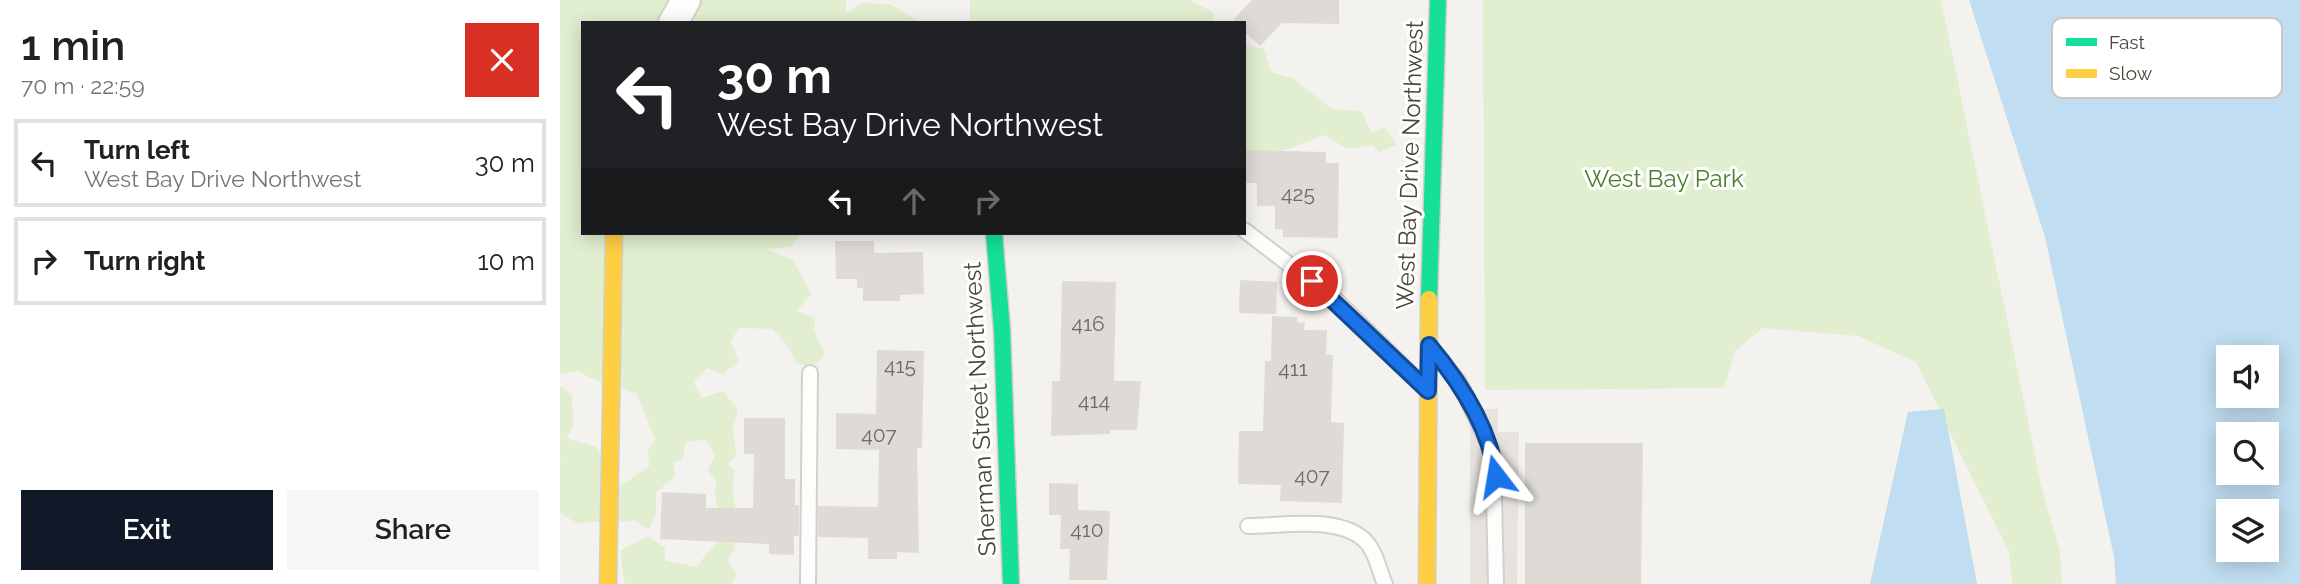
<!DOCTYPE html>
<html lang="en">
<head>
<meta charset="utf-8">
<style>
	:root { --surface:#fff; --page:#f6f6f6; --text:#202124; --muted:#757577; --line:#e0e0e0; --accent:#111827 }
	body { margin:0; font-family:Raleway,sans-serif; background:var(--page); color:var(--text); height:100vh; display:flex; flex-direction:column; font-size:26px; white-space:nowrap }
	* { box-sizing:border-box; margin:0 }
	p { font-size:23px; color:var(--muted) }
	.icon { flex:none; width:38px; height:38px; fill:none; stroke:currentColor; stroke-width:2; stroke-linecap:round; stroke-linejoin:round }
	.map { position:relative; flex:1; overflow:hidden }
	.sheet { display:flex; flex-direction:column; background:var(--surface); width:560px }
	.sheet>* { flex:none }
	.guide { position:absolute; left:21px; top:21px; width:665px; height:214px; border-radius:0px; box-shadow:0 4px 18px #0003; background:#202124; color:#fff; overflow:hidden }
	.buttons { position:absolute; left:1656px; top:345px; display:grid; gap:14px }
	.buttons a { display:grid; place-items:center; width:63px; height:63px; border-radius:0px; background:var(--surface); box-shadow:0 4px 18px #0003; font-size:35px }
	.pin { position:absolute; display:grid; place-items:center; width:60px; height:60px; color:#fff; margin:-30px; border:4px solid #fff; border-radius:50%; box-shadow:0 2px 7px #0007 }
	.me { position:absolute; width:77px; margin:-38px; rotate:346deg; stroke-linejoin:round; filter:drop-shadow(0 0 5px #0008) }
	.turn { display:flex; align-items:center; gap:24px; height:147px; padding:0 21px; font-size:32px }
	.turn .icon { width:91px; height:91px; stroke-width:2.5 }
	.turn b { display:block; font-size:49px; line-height:60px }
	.lanes { display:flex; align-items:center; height:66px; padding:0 21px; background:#0003; justify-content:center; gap:35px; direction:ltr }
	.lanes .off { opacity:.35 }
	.round { display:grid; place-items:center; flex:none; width:74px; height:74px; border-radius:0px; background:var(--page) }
	.overview { display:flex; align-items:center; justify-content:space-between; height:119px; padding:0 21px }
	h1 { font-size:42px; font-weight:600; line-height:52px }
	.primary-button { display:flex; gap:14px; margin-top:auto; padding:14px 21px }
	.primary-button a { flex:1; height:80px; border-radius:0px; background:var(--accent); color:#fff; font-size:28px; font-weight:600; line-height:80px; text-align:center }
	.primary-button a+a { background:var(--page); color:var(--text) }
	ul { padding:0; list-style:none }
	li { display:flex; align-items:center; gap:21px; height:88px; margin:0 14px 10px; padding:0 7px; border:4px solid var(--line); border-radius:0px }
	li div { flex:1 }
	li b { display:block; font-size:26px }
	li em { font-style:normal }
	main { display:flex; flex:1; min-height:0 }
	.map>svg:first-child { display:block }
	.green { fill:#e1eecf }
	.parking { fill:#e6e3df }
	.water { fill:#c0ddf1; fill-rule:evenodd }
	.building { fill:#dedbd6 }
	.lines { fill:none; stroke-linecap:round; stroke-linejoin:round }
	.lane-casing { stroke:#d2d0cb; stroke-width:18 }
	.street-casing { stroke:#d2d0cb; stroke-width:32 }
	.fast-casing { stroke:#d3cfc5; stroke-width:19 }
	.slow-casing { stroke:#d3cfc5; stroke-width:19 }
	.lane { stroke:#fdfdfc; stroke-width:14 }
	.street { stroke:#fdfdfc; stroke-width:28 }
	.fast { stroke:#16e098; stroke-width:16 }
	.slow { stroke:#ffcf43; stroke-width:16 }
	.route-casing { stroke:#114b97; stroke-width:18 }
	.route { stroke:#1a73e8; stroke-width:12 }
	.labels { text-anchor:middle; stroke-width:6; stroke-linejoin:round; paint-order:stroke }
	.number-label { font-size:21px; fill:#706a61 }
	.street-label { font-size:24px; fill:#4b4439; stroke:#fff }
	.park-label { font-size:24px; fill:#4a7f2a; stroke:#fff }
	.key { fill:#fff; stroke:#c9c7c4; stroke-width:2 }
	.key-label { font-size:19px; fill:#4b4439 }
</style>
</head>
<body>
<main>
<section class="sheet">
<div class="overview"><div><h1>1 min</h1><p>70 m · 22:59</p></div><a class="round" style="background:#d93025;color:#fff"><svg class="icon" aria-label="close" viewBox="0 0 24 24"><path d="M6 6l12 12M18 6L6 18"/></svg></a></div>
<ul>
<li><svg class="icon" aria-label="left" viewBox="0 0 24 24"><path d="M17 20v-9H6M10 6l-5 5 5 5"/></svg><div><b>Turn left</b><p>West Bay Drive Northwest</p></div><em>30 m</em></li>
<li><svg class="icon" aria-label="right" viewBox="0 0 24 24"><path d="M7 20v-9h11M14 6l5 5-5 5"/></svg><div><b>Turn right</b></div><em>10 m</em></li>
</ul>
<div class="primary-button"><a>Exit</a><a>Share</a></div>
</section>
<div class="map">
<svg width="1740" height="584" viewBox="0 0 1740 584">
	<rect width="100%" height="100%" fill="#f4f2ee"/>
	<g class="green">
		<path d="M 0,0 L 286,0 L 286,14 L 301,3 L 330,4 L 362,23 L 23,23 L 23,233 L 241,233 L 231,247 L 206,249 L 233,260 L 251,294 L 237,311 L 255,318 L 254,330 L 265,354 L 253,368 L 236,363 L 230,349 L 213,329 L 178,328 L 171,342 L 179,361 L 163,374 L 147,368 L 134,381 L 141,398 L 163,391 L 178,410 L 173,428 L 176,455 L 168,464 L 175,472 C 169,496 177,501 176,519 C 175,533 172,532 175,548 L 168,560 L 176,574 L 172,584 L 65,584 L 60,551 L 88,536 L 105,548 L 105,561 L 137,567 C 143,557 153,548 158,539 C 167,521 150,501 157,483 L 148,470 L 155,455 L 145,440 L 126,442 L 123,458 L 114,463 L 115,477 L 96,492 L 96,514 L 88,530 L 75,520 C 55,525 37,519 17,524 L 0,512 L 0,458 L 3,456 L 0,456 L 0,386 L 12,395 L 13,425 L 7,438 L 36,447 L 61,486 L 90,465 L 87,451 L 95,439 L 77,394 C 57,386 37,384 19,371 L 0,374 Z"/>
		<path d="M 410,0 L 630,0 L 654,13 L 652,23 L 410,23 Z"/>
		<path d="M 923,0 L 1381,0 L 1482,489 L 1500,551 L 1502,584 L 1452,584 L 1449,552 L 1388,429 L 1417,584 L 1310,584 L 1348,412 L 1379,409 L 1356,362 L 1298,336 L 1203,328 L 1175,351 L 1164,388 L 925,390 Z"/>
		<path d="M 684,45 L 704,49 L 711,72 L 734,79 L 772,109 L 802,111 L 811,133 L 825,127 L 837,145 L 820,152 L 812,145 L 787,149 L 765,135 L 706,157 L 684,151 Z"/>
	</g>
	<path class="parking" d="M 910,409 L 938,409 L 938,432 L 959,432 L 957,584 L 910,584 Z"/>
	<g class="water">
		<path d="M 1409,0 L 1740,0 L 1740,584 L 1556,584 L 1554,557 L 1485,237 ZM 1668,357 L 1706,357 L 1706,396 L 1668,396 ZM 1668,434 L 1706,434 L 1706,472 L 1668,472 ZM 1668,511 L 1706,511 L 1706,550 L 1668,550 Z"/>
		<path d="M 1384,409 L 1417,584 L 1310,584 L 1348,412 Z"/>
	</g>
	<g class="building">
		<path d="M 692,0 L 779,0 L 779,24 L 722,23 L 700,46 L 684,31 L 684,23 L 673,20 Z"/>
		<path d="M 684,150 L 766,152 L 766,163 L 779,163 L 778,238 L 723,237 L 723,229 L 715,229 L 715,206 L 697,206 L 697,183 L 684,183 Z"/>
		<path d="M 275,241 L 314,241 L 314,253 L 363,252 L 364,294 L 340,295 L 340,301 L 303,301 L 303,288 L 297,288 L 297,279 L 276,279 Z"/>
		<path d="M 680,280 L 717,282 L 716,314 L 679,313 Z"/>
		<path d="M 502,281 L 556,282 L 554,381 L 581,381 L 577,430 L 550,430 L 550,434 L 491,436 L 492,381 L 500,381 Z"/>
		<path d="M 712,316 L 737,317 L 737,322 L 745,323 L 744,330 L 767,330 L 766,355 L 773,355 L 771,422 L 784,423 L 782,503 L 720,501 L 721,485 L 678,484 L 679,431 L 703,431 L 705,361 L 711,361 Z"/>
		<path d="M 317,350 L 364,351 L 362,448 L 357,448 L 359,553 L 337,552 L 337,559 L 308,559 L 308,538 L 258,537 L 258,506 L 318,507 L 319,450 L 276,449 L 276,413 L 316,414 Z"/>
		<path d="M 184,418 L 225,418 L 225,479 L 235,479 L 235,505 L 239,505 L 239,536 L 234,536 L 234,555 L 209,554 L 209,544 L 100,539 L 102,492 L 146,494 L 146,508 L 193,508 L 194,454 L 184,454 Z"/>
		<path d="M 965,443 L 1083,443 L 1081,584 L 965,584 Z"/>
		<path d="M 489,483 L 518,484 L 518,510 L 550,511 L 547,580 L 509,580 L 510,549 L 500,549 L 501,515 L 489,515 Z"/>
	</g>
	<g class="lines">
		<defs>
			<g id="lane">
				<path d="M 684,230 L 777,301 L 862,385"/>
				<path d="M 876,355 L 899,382 L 933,454 L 936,584"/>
				<path d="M 688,526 C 722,526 784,514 808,544 C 817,555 819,571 825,584"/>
				<path d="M 248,584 L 250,373"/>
			</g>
			<path id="street" d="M 113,23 L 126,0"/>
			<g id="fast">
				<path d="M 434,233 L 442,330 L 451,584"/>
				<path d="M 869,299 L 878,0"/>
			</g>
			<g id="slow">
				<path d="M 48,584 L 54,233"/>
				<path d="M 867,584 L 869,299"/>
			</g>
		</defs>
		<use href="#lane" class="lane-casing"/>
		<use href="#street" class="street-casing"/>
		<use href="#fast" class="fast-casing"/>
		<use href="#slow" class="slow-casing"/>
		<use href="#lane" class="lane"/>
		<use href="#street" class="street"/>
		<use href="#fast" class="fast"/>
		<use href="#slow" class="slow"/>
	</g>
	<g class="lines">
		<defs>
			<path id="route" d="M 752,281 L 868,391 L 869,345 C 900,382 930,427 936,476"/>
		</defs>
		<use href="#route" class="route-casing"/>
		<use href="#route" class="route"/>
	</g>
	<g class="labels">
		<g class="number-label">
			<text x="738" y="201">425</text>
			<text x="528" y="331">416</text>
			<text x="340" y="373">415</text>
			<text x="733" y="376">411</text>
			<text x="534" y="408">414</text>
			<text x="319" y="442">407</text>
			<text x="752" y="483">407</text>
			<text x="527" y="537">410</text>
		</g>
		<g class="street-label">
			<text transform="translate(850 165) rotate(-88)" y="8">West Bay Drive Northwest</text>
			<text transform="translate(420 409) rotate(-93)" y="8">Sherman Street Northwest</text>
		</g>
		<g class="park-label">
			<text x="1104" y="187">West Bay Park</text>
		</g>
	</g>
	<rect x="1492" y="18" width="230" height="80" rx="10" class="key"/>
	<rect x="1506" y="38" width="31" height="8" fill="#16e098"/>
	<rect x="1506" y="69" width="31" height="9" fill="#ffcf43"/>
	<g class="key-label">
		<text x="1549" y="49">Fast</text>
		<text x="1549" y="80">Slow</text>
	</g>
</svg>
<div class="buttons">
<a><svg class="icon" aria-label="sound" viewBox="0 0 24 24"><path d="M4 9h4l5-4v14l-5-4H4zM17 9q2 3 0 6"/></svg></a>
<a><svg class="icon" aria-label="search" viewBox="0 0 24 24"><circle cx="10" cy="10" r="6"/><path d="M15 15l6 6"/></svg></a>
<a><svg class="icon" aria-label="layers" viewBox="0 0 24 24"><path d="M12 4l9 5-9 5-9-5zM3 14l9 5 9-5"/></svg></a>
</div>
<div class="pin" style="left:752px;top:281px;background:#d93025"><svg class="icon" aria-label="arrive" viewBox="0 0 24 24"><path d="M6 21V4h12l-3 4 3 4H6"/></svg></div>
<svg class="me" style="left:936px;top:476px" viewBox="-20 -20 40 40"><path d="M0-17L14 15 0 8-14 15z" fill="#1a73e8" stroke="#fff" stroke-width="4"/></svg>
<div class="guide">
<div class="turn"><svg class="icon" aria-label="left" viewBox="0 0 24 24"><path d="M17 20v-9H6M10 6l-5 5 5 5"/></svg><div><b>30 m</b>West Bay Drive Northwest</div></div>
<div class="lanes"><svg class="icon" aria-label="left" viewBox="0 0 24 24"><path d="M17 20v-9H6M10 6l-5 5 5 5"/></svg><svg class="icon off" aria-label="ahead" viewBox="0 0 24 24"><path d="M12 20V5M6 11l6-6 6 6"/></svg><svg class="icon off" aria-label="right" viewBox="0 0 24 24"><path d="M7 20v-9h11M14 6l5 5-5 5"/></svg></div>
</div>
</div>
</main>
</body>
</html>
